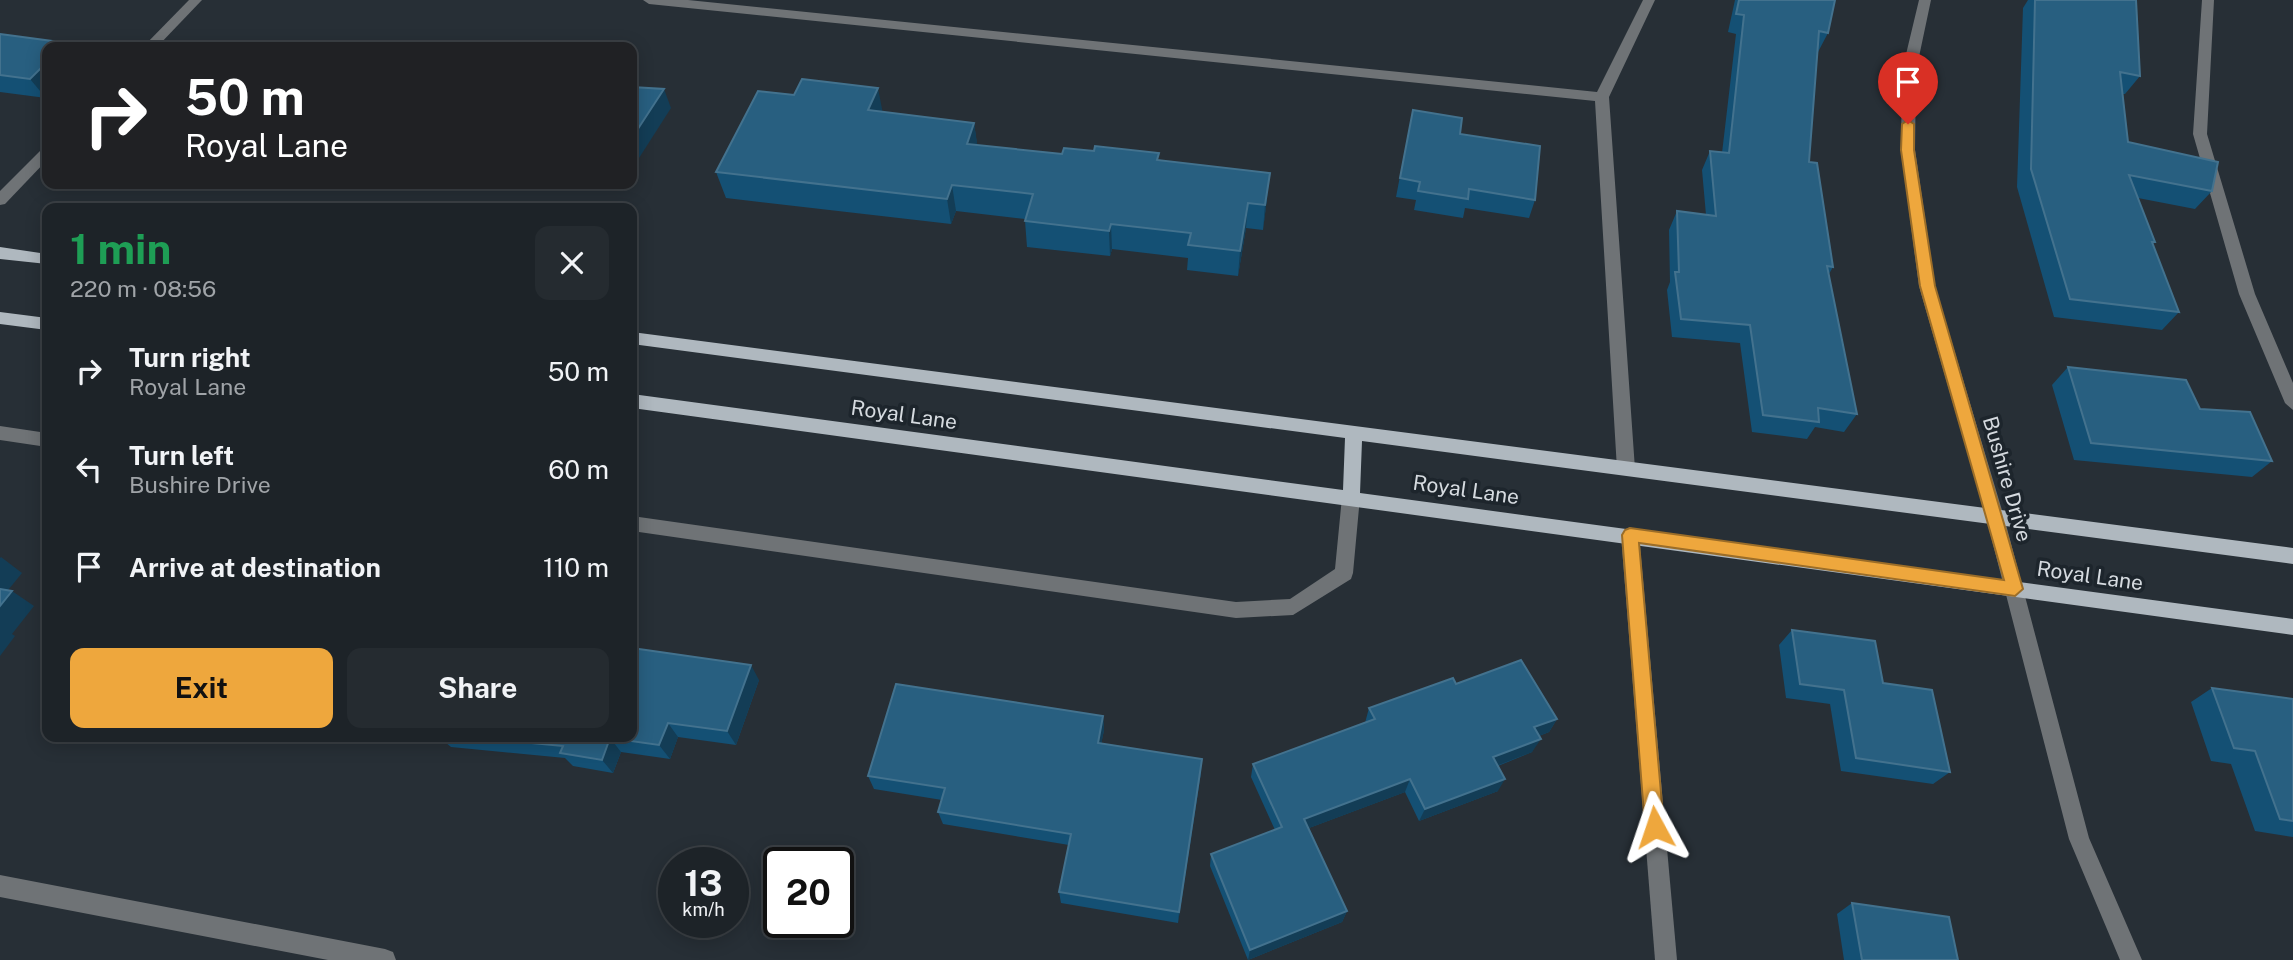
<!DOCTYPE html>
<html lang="en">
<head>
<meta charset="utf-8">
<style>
	:root { --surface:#1d2328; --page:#252b30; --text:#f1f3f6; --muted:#a0a4a8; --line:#3b4045; --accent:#eea73d }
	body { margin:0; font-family:"Public Sans",sans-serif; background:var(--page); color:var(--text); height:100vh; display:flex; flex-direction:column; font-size:26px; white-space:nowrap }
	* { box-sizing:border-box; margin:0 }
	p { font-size:23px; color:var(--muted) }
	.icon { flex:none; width:38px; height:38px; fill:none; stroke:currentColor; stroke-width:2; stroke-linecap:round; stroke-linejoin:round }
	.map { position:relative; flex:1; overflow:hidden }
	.side { position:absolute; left:42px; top:203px; width:595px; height:539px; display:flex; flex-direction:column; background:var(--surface); border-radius:14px; box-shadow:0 4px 18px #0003,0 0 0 2px var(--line) }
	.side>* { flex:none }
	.hud { position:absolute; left:42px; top:42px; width:595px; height:147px; border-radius:14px; box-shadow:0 4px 18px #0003,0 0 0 2px var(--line); background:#202124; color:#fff; overflow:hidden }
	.speed { position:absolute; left:658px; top:847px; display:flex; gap:14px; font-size:35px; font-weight:700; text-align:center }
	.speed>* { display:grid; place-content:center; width:91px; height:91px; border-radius:50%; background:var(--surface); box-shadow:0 4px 18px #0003,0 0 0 2px var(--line); line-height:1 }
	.speed small { font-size:18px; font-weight:400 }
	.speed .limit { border:4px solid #111; border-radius:10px; background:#fff; color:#111 }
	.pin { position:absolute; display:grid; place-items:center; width:60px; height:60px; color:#fff; margin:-72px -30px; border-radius:50% 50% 50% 0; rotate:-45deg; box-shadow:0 0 7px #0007 }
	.pin .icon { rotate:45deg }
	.me { position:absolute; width:77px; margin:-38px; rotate:355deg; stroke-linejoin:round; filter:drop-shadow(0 0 5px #0008) }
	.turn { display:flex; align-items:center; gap:24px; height:147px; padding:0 28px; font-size:32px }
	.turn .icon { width:91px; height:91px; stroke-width:2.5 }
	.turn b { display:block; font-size:49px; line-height:60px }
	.round { display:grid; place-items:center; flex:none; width:74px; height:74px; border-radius:14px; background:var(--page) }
	.overview { display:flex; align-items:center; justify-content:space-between; height:119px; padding:0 28px }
	h1 { font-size:42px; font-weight:700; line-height:52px; color:#1e9e55 }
	.primary-button { display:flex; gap:14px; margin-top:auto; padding:14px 28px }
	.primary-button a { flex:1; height:80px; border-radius:14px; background:var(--accent); color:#111; font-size:28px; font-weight:700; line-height:80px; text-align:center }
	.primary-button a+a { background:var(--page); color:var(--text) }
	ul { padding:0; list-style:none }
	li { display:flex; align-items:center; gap:21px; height:98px; padding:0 28px }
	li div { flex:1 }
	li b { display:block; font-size:26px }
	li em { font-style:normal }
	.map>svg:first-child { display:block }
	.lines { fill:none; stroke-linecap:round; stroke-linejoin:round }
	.minor { fill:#6f7376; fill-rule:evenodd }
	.major { fill:#afb8bf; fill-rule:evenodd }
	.wall { fill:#145074 }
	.shaded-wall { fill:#133d56 }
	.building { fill:#285f80; stroke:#43728e; stroke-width:2 }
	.route { fill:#eea73d; stroke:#9b6d28; stroke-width:2 }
	.labels { text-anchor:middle; stroke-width:7; stroke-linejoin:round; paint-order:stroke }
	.street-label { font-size:21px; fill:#d5dadf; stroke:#1d252c }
</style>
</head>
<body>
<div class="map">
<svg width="2293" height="960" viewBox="0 0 2293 960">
	<rect width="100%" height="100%" fill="#272f36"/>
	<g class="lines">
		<g class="minor">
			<path d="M 189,0 L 202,0 L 157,47 L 143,47 Z"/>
			<path d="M 643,0 L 688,0 L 1597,92 L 1643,0 L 1655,0 L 1609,97 L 1635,469 L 1632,474 L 1620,474 L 1617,469 L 1595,101 L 649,4 Z"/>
			<path d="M 1919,0 L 1931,0 L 1916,71 L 1915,150 L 1935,286 L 2004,517 L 2089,838 L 2142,960 L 2120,960 L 2069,839 L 1986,517 L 1919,286 L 1901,150 L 1902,71 Z"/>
			<path d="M 2202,0 L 2214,0 L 2207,134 L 2255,294 L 2293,383 L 2293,410 L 2285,403 L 2239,294 L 2193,134 Z"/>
			<path d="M 47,147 L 47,160 L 5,204 L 0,205 L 0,191 L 42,149 Z"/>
			<path d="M 0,426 L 47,433 L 47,447 L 0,440 Z"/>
			<path d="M 1351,490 L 1357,492 L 1360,497 L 1353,573 L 1351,579 L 1293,615 L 1236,618 L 632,531 L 632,516 L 1236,602 L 1290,599 L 1335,569 L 1342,497 L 1345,492 Z"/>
			<path d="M 1630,527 L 1636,530 L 1639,535 L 1677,960 L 1655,960 L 1621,535 L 1624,530 Z"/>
			<path d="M 0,875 L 385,949 L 393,952 L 396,960 L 328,960 L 0,897 Z"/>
		</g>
		<g class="major">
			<path d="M 0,247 L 47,254 L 47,264 L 0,259 Z"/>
			<path d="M 0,312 L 47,318 L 47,330 L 0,324 Z"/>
			<path d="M 632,332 L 2293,548 L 2293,564 L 1362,441 L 1360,493 L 2293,619 L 2293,635 L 632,408 L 632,394 L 1343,490 L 1345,438 L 632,344 Z"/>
		</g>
	</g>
	<g class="wall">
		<path d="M 1735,0 L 1835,0 L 1828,33 L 1818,52 L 1817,52 L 1809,162 L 1833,267 L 1829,274 L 1857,414 L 1844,432 L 1815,427 L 1807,439 L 1752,432 L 1740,343 L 1672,337 L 1667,290 L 1670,282 L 1669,230 L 1677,211 L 1706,215 L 1702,170 L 1710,151 L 1722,153 L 1736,34 L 1728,32 Z"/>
		<path d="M 2028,0 L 2136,0 L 2140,76 L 2125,94 L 2123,94 L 2128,142 L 2212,191 L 2195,209 L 2138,198 L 2155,242 L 2153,244 L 2179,312 L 2162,330 L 2054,317 L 2017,187 L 2023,8 Z"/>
		<path d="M 0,34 L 47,47 L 47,97 L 46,98 L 0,92 Z"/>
		<path d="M 883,112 L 974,123 L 977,145 L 1062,154 L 1159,161 L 1267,198 L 1263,230 L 1246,228 L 1238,276 L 1187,270 L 1188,258 L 1112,249 L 1110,256 L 1027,247 L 1025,221 L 1025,219 L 956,211 L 951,224 L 726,198 L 716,172 Z"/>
		<path d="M 1409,129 L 1460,134 L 1535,200 L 1529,218 L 1465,208 L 1463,218 L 1414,210 L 1416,200 L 1396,197 Z"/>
		<path d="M 587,184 L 622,184 L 620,187 Z"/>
		<path d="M 2068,367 L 2200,409 L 2272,461 L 2252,477 L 2074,460 L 2052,385 Z"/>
		<path d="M 1792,630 L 1883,683 L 1950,772 L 1933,784 L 1841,771 L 1830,704 L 1786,698 L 1779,645 Z"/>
		<path d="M 759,680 L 736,745 L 678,737 L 670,759 L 621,752 L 613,773 L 573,766 L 565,758 L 451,747 L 439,737 L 632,737 Z"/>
		<path d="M 1456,684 L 1557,719 L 1549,732 L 1539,736 L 1532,752 L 1498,766 L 1498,791 L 1419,821 L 1405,792 L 1309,828 L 1347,911 L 1342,922 L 1248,960 L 1210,866 L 1211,854 L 1275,830 L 1251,777 L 1253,764 L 1365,723 L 1369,708 Z"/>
		<path d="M 2212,688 L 2293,699 L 2293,837 L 2255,831 L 2231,764 L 2211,761 L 2191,702 Z"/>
		<path d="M 1103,716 L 1104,730 L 1101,744 L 1201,772 L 1178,923 L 1061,903 L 1059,892 L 1069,845 L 943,824 L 938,812 L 942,800 L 874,789 L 868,776 Z"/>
		<path d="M 1852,903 L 1958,960 L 1844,960 L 1837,914 Z"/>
	</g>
	<g class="shaded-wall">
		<path d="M 47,62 L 47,97 L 46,98 L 30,79 Z"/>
		<path d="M 878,88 L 883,114 L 868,110 Z"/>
		<path d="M 664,89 L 671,108 L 632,169 L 632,138 Z"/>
		<path d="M 974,123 L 978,149 L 967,144 Z"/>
		<path d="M 1270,173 L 1267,198 L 1263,230 L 1265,205 Z"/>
		<path d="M 952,185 L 956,211 L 951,224 L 947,199 Z"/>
		<path d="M 1248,203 L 1246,228 L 1238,276 L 1240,251 Z"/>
		<path d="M 1111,224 L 1112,249 L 1110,256 L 1109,231 Z"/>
		<path d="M 1,557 L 22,573 L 0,600 L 0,558 Z"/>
		<path d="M 12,591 L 34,606 L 12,634 L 15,636 L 0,656 L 0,606 Z"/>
		<path d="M 751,665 L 759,680 L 736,745 L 727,731 Z"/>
		<path d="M 1103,716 L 1104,730 L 1099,756 L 1098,743 Z"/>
		<path d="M 1557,719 L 1549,732 L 1526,741 L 1534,727 Z"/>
		<path d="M 668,723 L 678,737 L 670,759 L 659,745 Z"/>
		<path d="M 610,738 L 621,752 L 613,773 L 602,760 Z"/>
		<path d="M 1541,739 L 1532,752 L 1486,770 L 1493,757 Z"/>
		<path d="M 1202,759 L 1201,772 L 1178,923 L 1179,912 Z"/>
		<path d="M 1410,779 L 1405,792 L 1301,831 L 1304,819 Z"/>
		<path d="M 1505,779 L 1498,791 L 1419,821 L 1425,809 Z"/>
		<path d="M 1347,911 L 1342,922 L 1248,960 L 1250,950 Z"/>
	</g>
	<g class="building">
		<path d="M 1739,0 L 1835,0 L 1828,33 L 1819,31 L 1809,162 L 1817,163 L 1833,267 L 1827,266 L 1857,414 L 1818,408 L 1819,422 L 1763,415 L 1750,325 L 1681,319 L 1675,272 L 1679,272 L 1677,211 L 1716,216 L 1710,151 L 1729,153 L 1744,15 L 1736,14 Z"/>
		<path d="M 2035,0 L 2136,0 L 2140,76 L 2120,72 L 2128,142 L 2218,162 L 2212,191 L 2129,175 L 2155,242 L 2152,242 L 2179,312 L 2070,299 L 2031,169 Z"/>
		<path d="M 0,34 L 67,43 L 62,47 L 47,47 L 47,62 L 30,79 L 0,75 Z"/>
		<path d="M 802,79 L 878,88 L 868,110 L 974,123 L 967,144 L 1062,154 L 1064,148 L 1094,151 L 1095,146 L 1159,153 L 1157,160 L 1270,173 L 1265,205 L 1248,203 L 1240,251 L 1188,245 L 1191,233 L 1111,224 L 1109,231 L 1025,221 L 1033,194 L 952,185 L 947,199 L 716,172 L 758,91 L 794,95 Z"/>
		<path d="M 632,87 L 664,89 L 632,138 Z"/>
		<path d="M 1413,110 L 1462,118 L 1460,134 L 1540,146 L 1535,200 L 1469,189 L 1468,199 L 1418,191 L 1420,182 L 1400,178 Z"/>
		<path d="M 2068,367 L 2186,380 L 2200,409 L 2250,412 L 2272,461 L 2091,443 Z"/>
		<path d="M 0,589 L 12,591 L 0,606 Z"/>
		<path d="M 1792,630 L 1875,641 L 1883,683 L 1932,690 L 1950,772 L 1856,758 L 1844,690 L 1800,684 Z"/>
		<path d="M 632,648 L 751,665 L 727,731 L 668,723 L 659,745 L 610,738 L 602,760 L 560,753 L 563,746 L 467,737 L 632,737 Z"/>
		<path d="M 1521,660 L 1557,719 L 1534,727 L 1541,739 L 1493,757 L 1505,779 L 1425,809 L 1410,779 L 1304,819 L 1347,911 L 1250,950 L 1211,854 L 1282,827 L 1253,764 L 1375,719 L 1369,708 L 1453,678 L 1456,684 Z"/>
		<path d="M 896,684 L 1103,716 L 1098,743 L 1202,759 L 1179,912 L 1059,892 L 1071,834 L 938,812 L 945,788 L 868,776 Z"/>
		<path d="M 2212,688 L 2293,699 L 2293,821 L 2280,819 L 2255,751 L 2234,748 Z"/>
		<path d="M 1852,903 L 1949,917 L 1958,960 L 1862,960 Z"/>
	</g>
	<path class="route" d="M 1908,120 L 1914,124 L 1914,150 L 1935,286 L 2023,589 L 2015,596 L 1639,543 L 1664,827 L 1661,834 L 1655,836 L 1648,834 L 1645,827 L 1622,535 L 1625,530 L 1630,528 L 2004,580 L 1920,286 L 1901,150 L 1902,124 Z"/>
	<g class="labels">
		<g class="street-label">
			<text transform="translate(904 415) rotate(8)" y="7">Royal Lane</text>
			<text transform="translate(2007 479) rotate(74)" y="7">Bushire Drive</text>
			<text transform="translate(1466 490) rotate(8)" y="7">Royal Lane</text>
			<text transform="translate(2090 576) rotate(8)" y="7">Royal Lane</text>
		</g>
	</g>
</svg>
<div class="speed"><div>13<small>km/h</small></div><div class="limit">20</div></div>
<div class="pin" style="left:1908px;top:124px;background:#d93025"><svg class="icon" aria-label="arrive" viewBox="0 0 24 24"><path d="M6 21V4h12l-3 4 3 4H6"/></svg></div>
<svg class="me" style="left:1655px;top:827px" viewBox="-20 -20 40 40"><path d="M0-17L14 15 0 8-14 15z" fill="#eea73d" stroke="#fff" stroke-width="4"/></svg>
<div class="hud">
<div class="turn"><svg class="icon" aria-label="right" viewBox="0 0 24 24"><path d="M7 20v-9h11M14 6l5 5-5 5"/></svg><div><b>50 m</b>Royal Lane</div></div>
</div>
<section class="side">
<div class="overview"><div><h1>1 min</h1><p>220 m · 08:56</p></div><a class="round"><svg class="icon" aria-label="close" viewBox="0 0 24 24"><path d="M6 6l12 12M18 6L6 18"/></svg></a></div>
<ul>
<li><svg class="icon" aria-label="right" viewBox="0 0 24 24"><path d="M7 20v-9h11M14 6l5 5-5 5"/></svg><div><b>Turn right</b><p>Royal Lane</p></div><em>50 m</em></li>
<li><svg class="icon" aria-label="left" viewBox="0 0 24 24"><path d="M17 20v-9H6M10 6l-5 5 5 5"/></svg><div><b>Turn left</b><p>Bushire Drive</p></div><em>60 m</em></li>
<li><svg class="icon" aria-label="arrive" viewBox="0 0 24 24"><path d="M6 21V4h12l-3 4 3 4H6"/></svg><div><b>Arrive at destination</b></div><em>110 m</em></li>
</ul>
<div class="primary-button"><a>Exit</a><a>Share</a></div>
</section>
</div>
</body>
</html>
